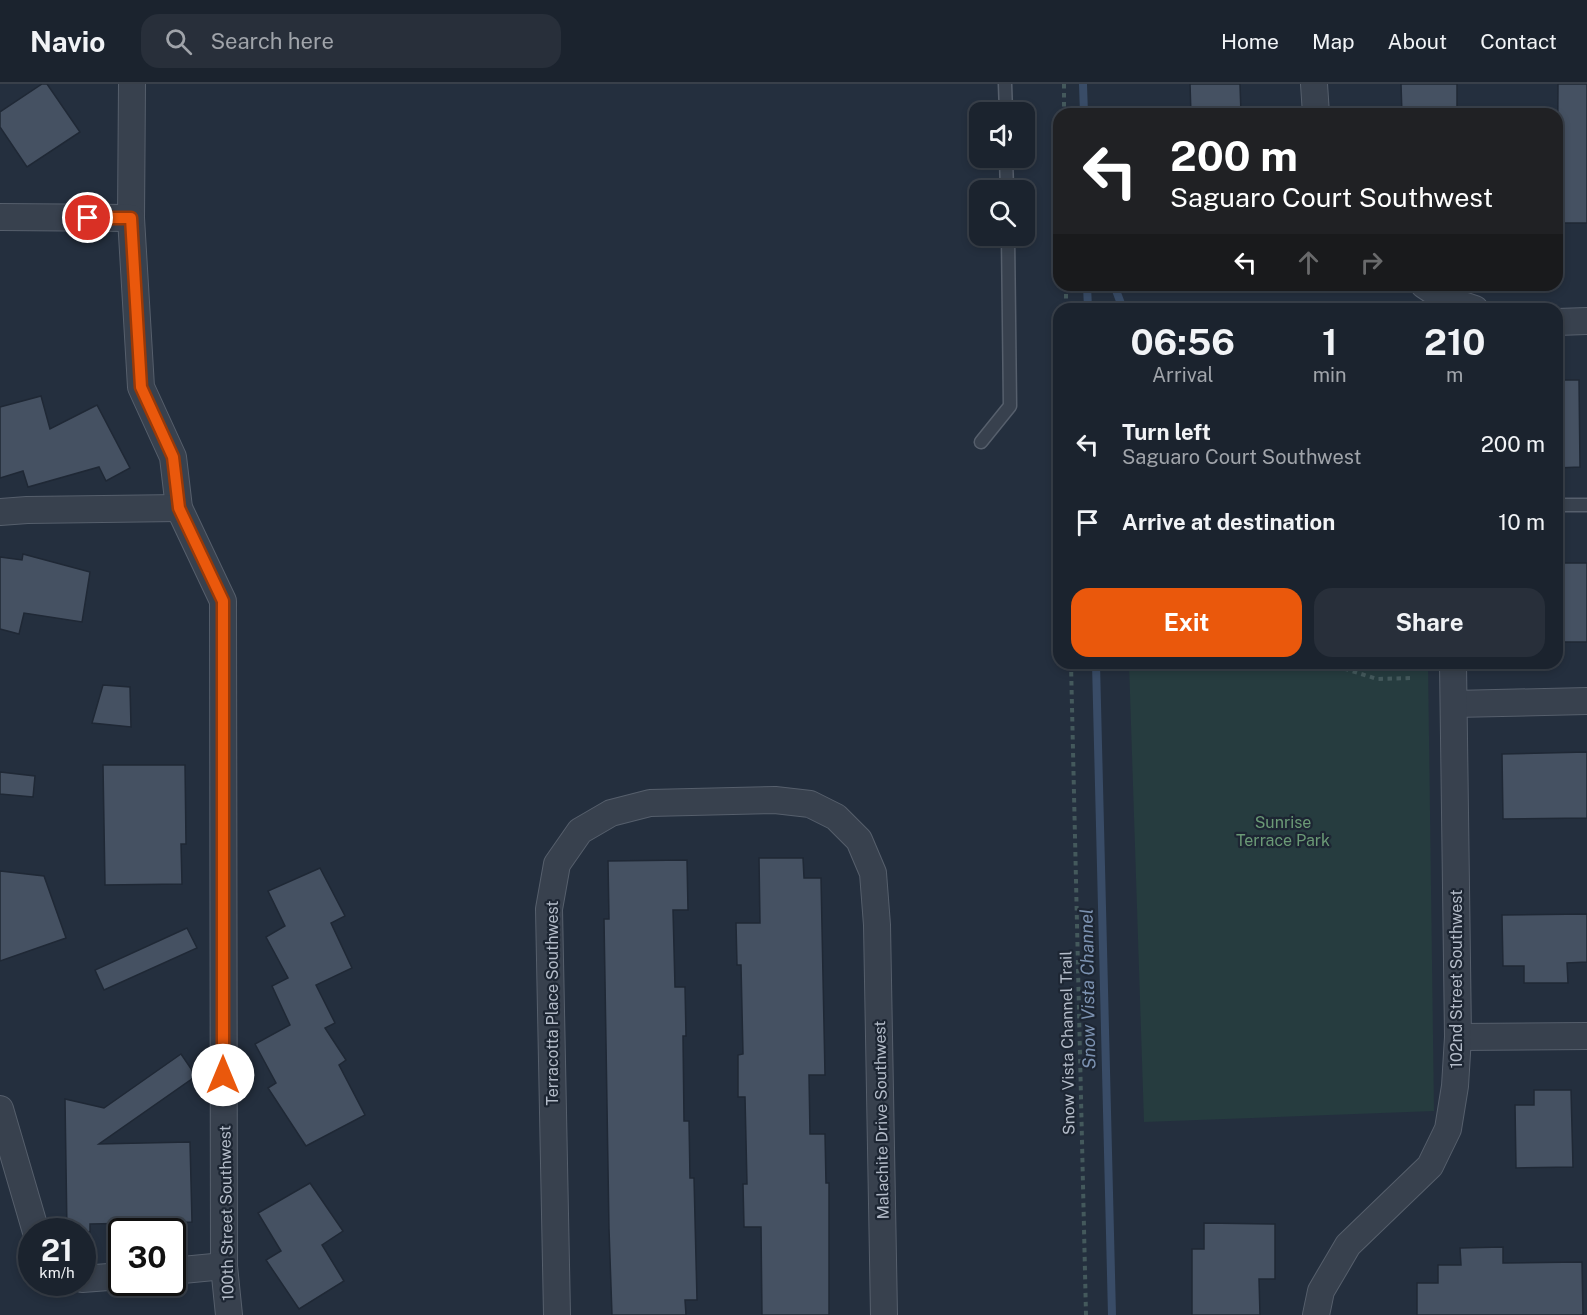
<!DOCTYPE html>
<html lang="en">
<head>
<meta charset="utf-8">
<style>
	:root { --surface:#1b232e; --page:#282f3a; --text:#f1f3f6; --muted:#a0a4aa; --line:#39404a; --accent:#ea580c }
	body { margin:0; font-family:"Public Sans",sans-serif; background:var(--page); color:var(--text); height:100vh; display:flex; flex-direction:column; font-size:22px; white-space:nowrap }
	* { box-sizing:border-box; margin:0 }
	p { font-size:20px; color:var(--muted) }
	.icon { flex:none; width:33px; height:33px; fill:none; stroke:currentColor; stroke-width:2; stroke-linecap:round; stroke-linejoin:round }
	.map { position:relative; flex:1; overflow:hidden }
	.details { position:absolute; left:1053px; top:219px; width:510px; height:366px; display:flex; flex-direction:column; background:var(--surface); border-radius:18px; box-shadow:0 3px 9px #0003,0 0 0 2px var(--line) }
	.details>* { flex:none }
	.banner { position:absolute; left:1053px; top:24px; width:510px; height:183px; border-radius:18px; box-shadow:0 3px 9px #0003,0 0 0 2px var(--line); background:#202124; color:#fff; overflow:hidden }
	.buttons { position:absolute; left:969px; top:18px; display:grid; gap:12px }
	.buttons a { display:grid; place-items:center; width:66px; height:66px; border-radius:12px; background:var(--surface); box-shadow:0 3px 9px #0003,0 0 0 2px var(--line); font-size:30px }
	.speed { position:absolute; left:18px; top:1134px; display:flex; gap:12px; font-size:30px; font-weight:700; text-align:center }
	.speed>* { display:grid; place-content:center; width:78px; height:78px; border-radius:50%; background:var(--surface); box-shadow:0 3px 9px #0003,0 0 0 2px var(--line); line-height:1 }
	.speed small { font-size:15px; font-weight:400 }
	.speed .limit { border:3px solid #111; border-radius:9px; background:#fff; color:#111 }
	.pin { position:absolute; display:grid; place-items:center; width:51px; height:51px; color:#fff; margin:-26px; border:3px solid #fff; border-radius:50%; box-shadow:0 2px 6px #0007 }
	.me { position:absolute; width:66px; margin:-33px; rotate:0deg; stroke-linejoin:round; filter:drop-shadow(0 0 4px #0008) }
	.turn { display:flex; align-items:center; gap:21px; height:126px; padding:0 18px; font-size:27px }
	.turn .icon { width:78px; height:78px; stroke-width:2.5 }
	.turn b { display:block; font-size:42px; line-height:51px }
	.lanes { display:flex; align-items:center; height:57px; padding:0 18px; background:#0003; justify-content:center; gap:30px; direction:ltr }
	.lanes .off { opacity:.35 }
	.eta { display:flex; justify-content:space-evenly; align-items:center; height:102px; text-align:center }
	.eta b { font-size:36px; font-weight:700; line-height:42px }
	.cta { display:flex; gap:12px; margin-top:auto; padding:12px 18px }
	.cta a { flex:1; height:69px; border-radius:18px; background:var(--accent); color:#fff; font-size:24px; font-weight:700; line-height:69px; text-align:center }
	.cta a+a { background:var(--page); color:var(--text) }
	ul { padding:0; list-style:none }
	li { display:flex; align-items:center; gap:18px; height:78px; padding:0 18px }
	li div { flex:1 }
	li b { display:block; font-size:22px }
	li em { font-style:normal }
	header { display:flex; align-items:center; gap:36px; box-sizing:border-box; height:84px; padding:0 30px; background:var(--surface); border-bottom:2px solid var(--line) }
	header strong { font-size:28px }
	nav { display:flex; gap:33px; margin-inline-start:auto; font-size:21px }
	.search { width:420px; height:54px; background:var(--page); display:flex; align-items:center; gap:15px; box-sizing:border-box; padding:0 21px; border-radius:18px; color:var(--muted); font-size:22px }
	.map>svg:first-child { display:block }
	.green { fill:#263c3f }
	.lines { fill:none; stroke-linecap:round; stroke-linejoin:round }
	.stream { stroke:#394c67; stroke-width:8 }
	.building { fill:#455162; stroke:#1f2835; stroke-width:1.5 }
	.lane-casing { stroke:#565f6c; stroke-width:15 }
	.street-casing { stroke:#565f6c; stroke-width:28 }
	.path { stroke:#44595c; stroke-width:4; stroke-dasharray:4.5 4.5; stroke-linecap:butt }
	.lane { stroke:#38414e; stroke-width:12 }
	.street { stroke:#38414e; stroke-width:26 }
	.route-casing { stroke:#983908; stroke-width:15 }
	.route { stroke:#ea580c; stroke-width:10 }
	.labels { text-anchor:middle; stroke-width:4.5; stroke-linejoin:round; paint-order:stroke }
	.park-label { font-size:16px; fill:#6b9a76; stroke:#1d2633 }
	.street-label { font-size:16px; fill:#b4bcc9; stroke:#1d2633 }
	.water-label { font-size:18px; font-style:italic; fill:#7c92b1; stroke:#1d2633 }
</style>
</head>
<body>
<header>
<strong>Navio</strong>
<div class="search"><svg class="icon" aria-label="search" viewBox="0 0 24 24"><circle cx="10" cy="10" r="6"/><path d="M15 15l6 6"/></svg>Search here</div>
<nav><a>Home</a><a>Map</a><a>About</a><a>Contact</a></nav>
</header>
<div class="map">
<svg width="1587" height="1231" viewBox="0 0 1587 1231">
	<rect width="100%" height="100%" fill="#242f3e"/>
	<path class="green" d="M 1129,579 L 1428,579 L 1434,1027 L 1144,1038 Z"/>
	<g class="lines">
		<g class="stream">
			<path d="M 1083,0 L 1084,30"/>
			<path d="M 1087,201 L 1088,225"/>
			<path d="M 1114,201 L 1123,225"/>
			<path d="M 1096,579 L 1112,1231"/>
		</g>
	</g>
	<g class="building">
		<path d="M 42,0 L 47,0 L 80,48 L 27,83 L 0,43 L 0,28 Z"/>
		<path d="M 1190,0 L 1240,0 L 1241,30 L 1191,30 Z"/>
		<path d="M 1401,0 L 1457,0 L 1457,30 L 1402,30 Z"/>
		<path d="M 1558,0 L 1587,0 L 1587,139 L 1557,139 Z"/>
		<path d="M 1557,296 L 1579,296 L 1580,383 L 1557,384 Z"/>
		<path d="M 41,312 L 50,345 L 97,321 L 130,384 L 106,397 L 99,383 L 28,403 L 23,387 L 0,394 L 0,323 Z"/>
		<path d="M 23,470 L 90,488 L 82,538 L 24,529 L 19,550 L 0,545 L 0,473 L 22,476 Z"/>
		<rect x="1557" y="479" width="30" height="79"/>
		<path d="M 103,601 L 130,603 L 131,643 L 92,639 Z"/>
		<path d="M 1587,668 L 1587,734 L 1503,735 L 1502,670 Z"/>
		<path d="M 103,681 L 185,681 L 186,760 L 181,760 L 182,800 L 105,801 Z"/>
		<path d="M 0,688 L 35,692 L 33,713 L 0,710 Z"/>
		<path d="M 759,774 L 803,774 L 804,794 L 821,794 L 825,991 L 809,991 L 810,1050 L 825,1050 L 826,1099 L 829,1099 L 829,1231 L 762,1231 L 761,1143 L 744,1143 L 743,1100 L 747,1100 L 745,1013 L 738,1013 L 738,971 L 743,970 L 741,881 L 737,881 L 736,839 L 760,839 Z"/>
		<path d="M 687,776 L 688,826 L 673,826 L 675,903 L 685,903 L 686,952 L 683,952 L 684,1037 L 689,1037 L 690,1094 L 694,1094 L 697,1216 L 685,1216 L 686,1231 L 612,1231 L 609,1145 L 604,835 L 609,835 L 608,777 Z"/>
		<path d="M 320,784 L 345,832 L 331,839 L 352,884 L 316,901 L 335,939 L 325,944 L 346,976 L 339,981 L 365,1031 L 306,1062 L 268,1004 L 276,999 L 255,960 L 290,941 L 272,902 L 288,894 L 266,853 L 285,842 L 268,807 Z"/>
		<path d="M 0,787 L 44,792 L 66,854 L 0,877 Z"/>
		<path d="M 1587,830 L 1587,878 L 1567,879 L 1568,899 L 1524,899 L 1524,882 L 1503,882 L 1502,831 Z"/>
		<path d="M 187,844 L 197,864 L 104,906 L 95,886 Z"/>
		<path d="M 181,970 L 196,992 L 99,1060 L 190,1058 L 192,1138 L 90,1140 L 90,1148 L 67,1148 L 65,1015 L 104,1024 Z"/>
		<path d="M 1534,1006 L 1571,1006 L 1573,1083 L 1516,1084 L 1515,1021 L 1534,1021 Z"/>
		<path d="M 310,1099 L 343,1147 L 322,1161 L 344,1197 L 299,1225 L 266,1176 L 281,1167 L 258,1129 Z"/>
		<path d="M 1204,1139 L 1275,1140 L 1275,1195 L 1259,1195 L 1260,1231 L 1192,1231 L 1192,1165 L 1204,1165 Z"/>
		<path d="M 1503,1163 L 1503,1179 L 1582,1178 L 1583,1231 L 1417,1231 L 1417,1199 L 1438,1199 L 1438,1181 L 1461,1181 L 1460,1164 Z"/>
	</g>
	<g class="lines">
		<defs>
			<g id="lane">
				<path d="M 1005,0 L 1006,28"/>
				<path d="M 1006,74 L 1007,106"/>
				<path d="M 981,358 L 1010,322 L 1008,152"/>
				<path d="M 1557,421 L 1587,421"/>
			</g>
			<g id="street">
				<path d="M 132,0 L 131,134 L 141,303 L 173,373 L 179,424 L 223,517 L 224,1182 L 229,1231"/>
				<path d="M 1314,0 L 1316,30"/>
				<path d="M 0,133 L 131,134"/>
				<path d="M 1424,201 L 1445,215 L 1475,225"/>
				<path d="M 1557,238 L 1587,237"/>
				<path d="M 0,428 L 27,426 L 179,424"/>
				<path d="M 1454,620 L 1587,617"/>
				<path d="M 1458,953 L 1587,952"/>
				<path d="M 0,1025 L 36,1148"/>
				<path d="M 172,1187 L 224,1182"/>
				<path d="M 82,1195 L 122,1192"/>
				<path d="M 557,1231 L 549,825 L 557,780 L 580,747 L 611,729 L 650,719 L 775,716 L 810,720 L 836,733 L 859,756 L 873,789 L 877,841 L 884,1231"/>
				<path d="M 1316,1231 L 1321,1207 L 1348,1161 L 1430,1082 L 1448,1045 L 1455,1002 L 1458,953 L 1453,579"/>
			</g>
		</defs>
		<use href="#lane" class="lane-casing"/>
		<use href="#street" class="street-casing"/>
		<g class="path">
			<path d="M 1064,0 L 1064,30"/>
			<path d="M 1066,201 L 1066,225"/>
			<path d="M 1071,579 L 1086,1231"/>
			<path d="M 1327,579 L 1377,595 L 1413,594"/>
		</g>
		<use href="#lane" class="lane"/>
		<use href="#street" class="street"/>
	</g>
	<g class="lines">
		<defs>
			<path id="route" d="M 88,134 L 131,134 L 141,303 L 173,373 L 179,424 L 223,517 L 223,991"/>
		</defs>
		<use href="#route" class="route-casing"/>
		<use href="#route" class="route"/>
	</g>
	<g class="labels">
		<g class="park-label">
			<text x="1283" y="744">Sunrise<tspan x="1283" dy="18">Terrace Park</tspan></text>
		</g>
		<g class="street-label">
			<text transform="translate(1456 895) rotate(-90)" y="6">102nd Street Southwest</text>
			<text transform="translate(552 919) rotate(-90)" y="6">Terracotta Place Southwest</text>
			<text transform="translate(1067 959) rotate(-91)" y="6">Snow Vista Channel Trail</text>
			<text transform="translate(881 1036) rotate(-91)" y="6">Malachite Drive Southwest</text>
			<text transform="translate(226 1129) rotate(-91)" y="6">100th Street Southwest</text>
		</g>
		<g class="water-label">
			<text transform="translate(1088 905) rotate(-91)" y="6">Snow Vista Channel</text>
		</g>
	</g>
</svg>
<div class="buttons">
<a><svg class="icon" aria-label="sound" viewBox="0 0 24 24"><path d="M4 9h4l5-4v14l-5-4H4zM17 9q2 3 0 6"/></svg></a>
<a><svg class="icon" aria-label="search" viewBox="0 0 24 24"><circle cx="10" cy="10" r="6"/><path d="M15 15l6 6"/></svg></a>
</div>
<div class="speed"><div>21<small>km/h</small></div><div class="limit">30</div></div>
<div class="pin" style="left:88px;top:134px;background:#d93025"><svg class="icon" aria-label="arrive" viewBox="0 0 24 24"><path d="M6 21V4h12l-3 4 3 4H6"/></svg></div>
<svg class="me" style="left:223px;top:991px" viewBox="-20 -20 40 40"><circle r="19" fill="#fff"/><path d="M0-13L10 11 0 6-10 11z" fill="#ea580c"/></svg>
<div class="banner">
<div class="turn"><svg class="icon" aria-label="left" viewBox="0 0 24 24"><path d="M17 20v-9H6M10 6l-5 5 5 5"/></svg><div><b>200 m</b>Saguaro Court Southwest</div></div>
<div class="lanes"><svg class="icon" aria-label="left" viewBox="0 0 24 24"><path d="M17 20v-9H6M10 6l-5 5 5 5"/></svg><svg class="icon off" aria-label="ahead" viewBox="0 0 24 24"><path d="M12 20V5M6 11l6-6 6 6"/></svg><svg class="icon off" aria-label="right" viewBox="0 0 24 24"><path d="M7 20v-9h11M14 6l5 5-5 5"/></svg></div>
</div>
<section class="details">
<div class="eta">
<div><b>06:56</b><p>Arrival</p></div>
<div><b>1</b><p>min</p></div>
<div><b>210</b><p>m</p></div>
</div>
<ul>
<li><svg class="icon" aria-label="left" viewBox="0 0 24 24"><path d="M17 20v-9H6M10 6l-5 5 5 5"/></svg><div><b>Turn left</b><p>Saguaro Court Southwest</p></div><em>200 m</em></li>
<li><svg class="icon" aria-label="arrive" viewBox="0 0 24 24"><path d="M6 21V4h12l-3 4 3 4H6"/></svg><div><b>Arrive at destination</b></div><em>10 m</em></li>
</ul>
<div class="cta"><a>Exit</a><a>Share</a></div>
</section>
</div>
</body>
</html>
